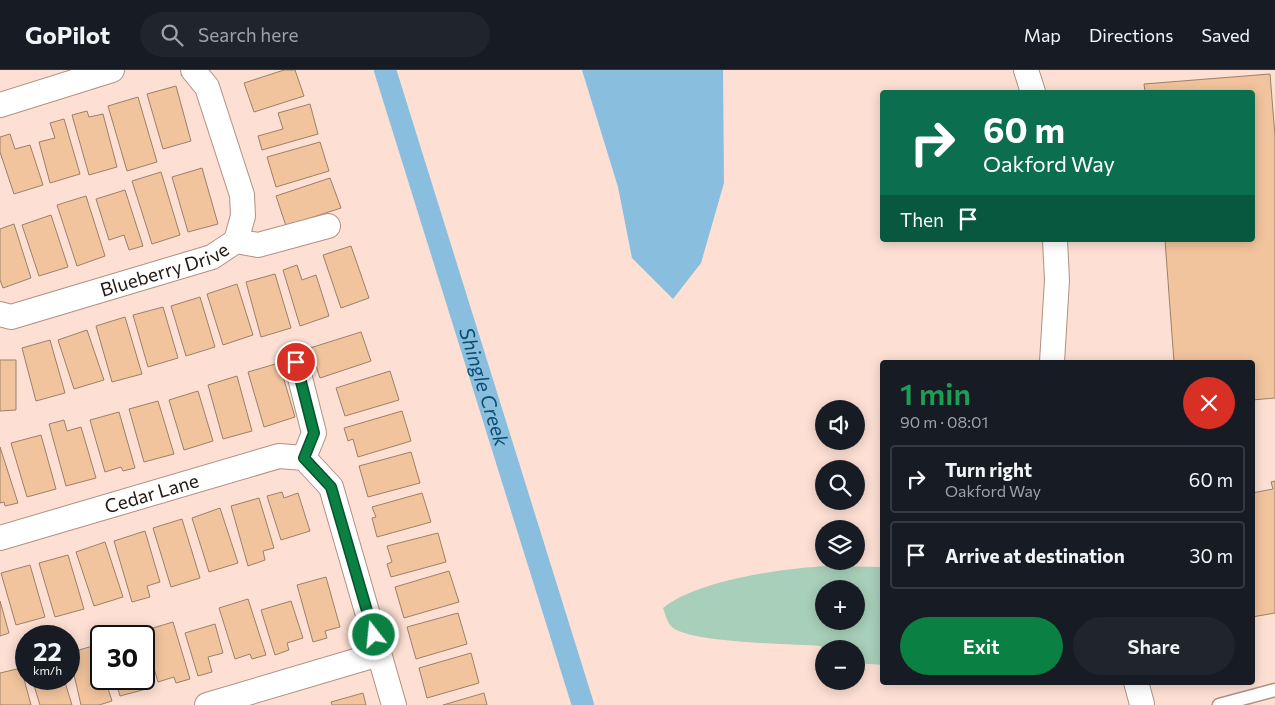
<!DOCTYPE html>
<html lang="en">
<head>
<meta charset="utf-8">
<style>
	:root { --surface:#171b24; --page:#20242c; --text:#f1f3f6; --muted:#9ea1a6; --line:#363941; --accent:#0b8043 }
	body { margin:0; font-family:Commissioner,sans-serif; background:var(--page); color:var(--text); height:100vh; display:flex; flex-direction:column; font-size:19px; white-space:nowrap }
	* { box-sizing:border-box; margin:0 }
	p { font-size:16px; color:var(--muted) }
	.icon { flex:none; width:28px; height:28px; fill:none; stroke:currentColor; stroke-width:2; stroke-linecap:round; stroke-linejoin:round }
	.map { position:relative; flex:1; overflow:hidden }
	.drawer { position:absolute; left:880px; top:290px; width:375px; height:325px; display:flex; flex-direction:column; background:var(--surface); border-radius:5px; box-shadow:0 2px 12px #0003 }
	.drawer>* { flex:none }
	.banner { position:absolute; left:880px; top:20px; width:375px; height:152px; border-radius:5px; box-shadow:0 2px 12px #0003; background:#0b6e4f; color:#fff; overflow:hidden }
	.buttons { position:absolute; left:815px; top:330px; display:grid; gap:10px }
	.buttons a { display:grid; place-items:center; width:50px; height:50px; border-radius:50%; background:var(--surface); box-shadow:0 2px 12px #0003; font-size:25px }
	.speed { position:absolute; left:15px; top:555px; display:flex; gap:10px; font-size:25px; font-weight:700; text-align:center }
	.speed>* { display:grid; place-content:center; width:65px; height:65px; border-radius:50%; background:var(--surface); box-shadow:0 2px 12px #0003; line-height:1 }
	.speed small { font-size:12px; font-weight:400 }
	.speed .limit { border:2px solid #111; border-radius:8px; background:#fff; color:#111 }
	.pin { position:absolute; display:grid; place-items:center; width:42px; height:42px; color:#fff; margin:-21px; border:2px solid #fff; border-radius:50%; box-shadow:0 1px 5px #0007 }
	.me { position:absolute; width:55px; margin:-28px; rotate:344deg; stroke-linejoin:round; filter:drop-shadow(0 0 4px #0008) }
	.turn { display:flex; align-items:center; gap:18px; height:105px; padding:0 20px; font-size:22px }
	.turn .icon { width:65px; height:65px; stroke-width:2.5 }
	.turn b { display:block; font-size:35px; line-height:42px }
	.then { display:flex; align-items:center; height:48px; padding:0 20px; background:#0003; gap:10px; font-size:19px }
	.round { display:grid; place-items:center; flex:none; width:52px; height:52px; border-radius:26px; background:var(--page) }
	.summary { display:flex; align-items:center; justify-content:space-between; height:85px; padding:0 20px }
	h1 { font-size:30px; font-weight:600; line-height:38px; color:#1e9e55 }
	.button { display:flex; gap:10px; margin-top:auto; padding:10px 20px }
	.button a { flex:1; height:58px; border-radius:30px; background:var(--accent); color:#fff; font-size:20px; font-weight:600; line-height:58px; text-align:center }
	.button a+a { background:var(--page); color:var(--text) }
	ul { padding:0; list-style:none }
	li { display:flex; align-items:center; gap:15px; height:68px; margin:0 10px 8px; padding:0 10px; border:2px solid var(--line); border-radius:5px }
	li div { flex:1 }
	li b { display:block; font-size:19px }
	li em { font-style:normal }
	header { display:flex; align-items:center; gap:30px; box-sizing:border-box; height:70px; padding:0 25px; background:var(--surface); border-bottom:1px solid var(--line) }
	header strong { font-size:24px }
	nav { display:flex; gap:28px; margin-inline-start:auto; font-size:18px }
	.search { width:350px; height:45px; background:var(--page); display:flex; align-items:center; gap:12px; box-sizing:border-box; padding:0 18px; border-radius:28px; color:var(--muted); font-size:19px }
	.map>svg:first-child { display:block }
	.green { fill:#a8cfba; fill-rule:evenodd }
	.water { fill:#89bedf }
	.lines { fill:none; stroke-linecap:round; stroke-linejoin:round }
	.canal { stroke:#89bedf; stroke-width:22 }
	.building { fill:#f1c49d; stroke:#9b816a }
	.lane-casing { stroke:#b29083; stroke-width:15 }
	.street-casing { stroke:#b29083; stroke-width:26 }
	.lane { stroke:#fff; stroke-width:12 }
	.street { stroke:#fff; stroke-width:24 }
	.route-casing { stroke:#07532c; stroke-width:12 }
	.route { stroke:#0b8043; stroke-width:9 }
	.labels { text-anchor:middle; stroke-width:4.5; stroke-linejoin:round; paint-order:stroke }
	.street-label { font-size:19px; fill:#231712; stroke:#ffefea }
	.water-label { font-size:20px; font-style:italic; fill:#094d6e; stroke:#ffefea }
</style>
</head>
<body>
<header>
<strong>GoPilot</strong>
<div class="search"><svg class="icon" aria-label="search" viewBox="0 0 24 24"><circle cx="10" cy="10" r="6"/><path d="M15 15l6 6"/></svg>Search here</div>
<nav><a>Map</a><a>Directions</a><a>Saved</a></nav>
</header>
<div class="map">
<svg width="1275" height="635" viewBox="0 0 1275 635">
	<rect width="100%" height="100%" fill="#fddfd3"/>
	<path class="green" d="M 828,496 L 882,497 L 882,595 L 856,593 L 856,579 L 826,579 L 820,576 C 793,574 685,573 671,556 C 667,552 665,543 663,538 C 698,510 784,498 828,496 ZM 824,519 L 856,519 L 856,551 L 824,551 Z"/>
	<path class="water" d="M 582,0 L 723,0 L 724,113 L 701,193 L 673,229 L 632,188 L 618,117 Z"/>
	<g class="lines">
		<path class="canal" id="s1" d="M 385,0 L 583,635"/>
	</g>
	<g class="building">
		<path d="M 284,0 L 295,0 L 304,26 L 254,42 L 244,13 Z"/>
		<path d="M 1270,4 L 1275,66 L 1275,328 L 1252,330 L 1252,292 L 1174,292 L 1165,170 L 1252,170 L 1252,22 L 1145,22 L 1144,14 Z"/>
		<path d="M 176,16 L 191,71 L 163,79 L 147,24 Z"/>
		<path d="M 138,27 L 157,92 L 127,101 L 108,36 Z"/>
		<path d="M 310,34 L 318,64 L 262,80 L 258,66 L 283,59 L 278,43 Z"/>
		<path d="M 87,41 L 89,47 L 103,44 L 117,97 L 89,105 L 72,45 Z"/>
		<path d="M 64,49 L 80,104 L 50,113 L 39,72 L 55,68 L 50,53 Z"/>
		<path d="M 10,64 L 15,79 L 30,75 L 43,115 L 14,124 L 0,82 L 0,67 Z"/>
		<path d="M 320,72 L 329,101 L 276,117 L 267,87 Z"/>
		<path d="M 202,98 L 218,154 L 188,162 L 172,107 Z"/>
		<path d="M 161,102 L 180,165 L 152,174 L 132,111 Z"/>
		<path d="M 330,108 L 341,138 L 286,156 L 276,126 Z"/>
		<path d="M 125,120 L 143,176 L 129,180 L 124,165 L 109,170 L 96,129 Z"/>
		<path d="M 86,126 L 105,186 L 77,196 L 57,135 Z"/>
		<path d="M 51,145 L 68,197 L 39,206 L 22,155 Z"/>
		<path d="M 14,154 L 31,208 L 3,218 L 0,210 L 0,159 Z"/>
		<path d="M 351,176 L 369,228 L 341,238 L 323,185 Z"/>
		<path d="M 297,195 L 302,210 L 316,205 L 329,246 L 300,256 L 283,200 Z"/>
		<path d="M 275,204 L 291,258 L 261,267 L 246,212 Z"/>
		<path d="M 237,214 L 253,265 L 223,275 L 207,224 Z"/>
		<path d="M 200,227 L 215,277 L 186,286 L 171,236 Z"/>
		<path d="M 163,237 L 178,288 L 148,297 L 133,245 Z"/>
		<path d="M 125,247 L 142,304 L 112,312 L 96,256 Z"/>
		<path d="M 87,260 L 104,310 L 74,319 L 58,270 Z"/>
		<path d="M 361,262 L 371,291 L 320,308 L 310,278 Z"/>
		<path d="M 50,270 L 65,323 L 36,331 L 22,278 Z"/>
		<path d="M 0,290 L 16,290 L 16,340 L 0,341 Z"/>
		<path d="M 279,293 L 295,347 L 264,357 L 248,302 Z"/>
		<path d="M 390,301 L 399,330 L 345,346 L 336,318 Z"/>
		<path d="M 237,306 L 252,361 L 223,369 L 208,315 Z"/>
		<path d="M 198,321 L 213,371 L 184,380 L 169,330 Z"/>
		<path d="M 158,331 L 174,384 L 144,392 L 129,339 Z"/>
		<path d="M 402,341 L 411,371 L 358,387 L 353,369 L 348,371 L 344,358 Z"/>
		<path d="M 119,342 L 135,398 L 123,401 L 121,397 L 105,402 L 90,350 Z"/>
		<path d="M 64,350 L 67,361 L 81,357 L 96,408 L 66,416 L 49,354 Z"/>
		<path d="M 41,365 L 56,419 L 27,427 L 11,373 Z"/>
		<path d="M 0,377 L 18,433 L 5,436 L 4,432 L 0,433 Z"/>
		<path d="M 411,382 L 420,413 L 368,427 L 359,396 Z"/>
		<path d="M 1275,411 L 1275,543 L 1252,547 L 1252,423 L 1273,419 L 1271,412 Z"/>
		<path d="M 282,422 L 284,428 L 298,423 L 310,461 L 281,470 L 267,426 Z"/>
		<path d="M 422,423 L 431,452 L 377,467 L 372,448 L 376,447 L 372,437 Z"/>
		<path d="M 259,428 L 274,478 L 263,481 L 265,490 L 248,496 L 231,436 Z"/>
		<path d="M 220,438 L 238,493 L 209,502 L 192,448 Z"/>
		<path d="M 182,449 L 200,508 L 171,517 L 153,458 Z"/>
		<path d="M 145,461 L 160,512 L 147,516 L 150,527 L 132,532 L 114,471 Z"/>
		<path d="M 438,463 L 446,492 L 391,507 L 387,494 L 392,492 L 387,476 Z"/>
		<path d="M 105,472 L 123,527 L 94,536 L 76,482 Z"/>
		<path d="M 68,485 L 84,539 L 55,547 L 39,493 Z"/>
		<path d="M 30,495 L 45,547 L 16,555 L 1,503 Z"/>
		<path d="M 449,501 L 459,532 L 404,548 L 395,517 Z"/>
		<path d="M 326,507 L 340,557 L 325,561 L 327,568 L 313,572 L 297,515 Z"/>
		<path d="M 248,529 L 266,585 L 252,589 L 250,584 L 235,589 L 219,538 Z"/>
		<path d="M 0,531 L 9,563 L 0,566 Z"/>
		<path d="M 291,531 L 303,568 L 287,573 L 289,580 L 275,585 L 261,540 Z"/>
		<path d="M 458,543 L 467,574 L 416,589 L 407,557 Z"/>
		<path d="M 173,552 L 190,609 L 176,613 L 174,607 L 158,612 L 143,561 Z"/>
		<path d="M 215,554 L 223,583 L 208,587 L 212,602 L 198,606 L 185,563 Z"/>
		<path d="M 96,575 L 101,594 L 101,609 L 105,609 L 112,631 L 99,635 L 81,635 L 69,583 Z"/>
		<path d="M 471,583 L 479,613 L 427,628 L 419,598 Z"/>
		<path d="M 144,597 L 150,618 L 120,626 L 115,609 L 144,609 Z"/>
		<path d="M 21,598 L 31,635 L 0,635 L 0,603 Z"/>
		<path d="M 32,609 L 64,609 L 72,635 L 40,635 Z"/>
		<path d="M 363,623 L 366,635 L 332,635 L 331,632 Z"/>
		<path d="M 484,623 L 487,635 L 443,635 Z"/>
	</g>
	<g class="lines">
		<defs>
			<path id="lane" d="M 1219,635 L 1275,620"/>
			<g id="street">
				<path d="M 193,0 L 207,17 L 242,125 L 243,146 L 236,171"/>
				<path d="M 1026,0 L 1033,22"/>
				<path d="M 0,35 L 112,0"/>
				<path id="s2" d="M 0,244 L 11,247 L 212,187 L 236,171 L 258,175 L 328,156"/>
				<path d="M 296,292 L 314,363 L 304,388"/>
				<path d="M 1052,292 L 1057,210 L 1055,170"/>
				<path d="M 304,388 L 331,417 L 394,635"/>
				<path id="s3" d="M 0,468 L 279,386 L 304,388"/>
				<path d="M 1136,612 L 1142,634"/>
				<path d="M 207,635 L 379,584"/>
			</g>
		</defs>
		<use href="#lane" class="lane-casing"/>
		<use href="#street" class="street-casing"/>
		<use href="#lane" class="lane"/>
		<use href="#street" class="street"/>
	</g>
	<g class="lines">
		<defs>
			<path id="route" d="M 296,292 L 314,363 L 304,388 L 331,417 L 374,565"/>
		</defs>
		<use href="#route" class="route-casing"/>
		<use href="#route" class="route"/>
	</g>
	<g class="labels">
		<g class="street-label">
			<text dy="7" stroke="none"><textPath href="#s2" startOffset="172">Blueberry Drive</textPath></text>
			<text dy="7" stroke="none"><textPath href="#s3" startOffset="158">Cedar Lane</textPath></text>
		</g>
		<g class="water-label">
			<text dy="7" stroke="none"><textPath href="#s1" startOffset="332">Shingle Creek</textPath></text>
		</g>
	</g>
</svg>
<div class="buttons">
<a><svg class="icon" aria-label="sound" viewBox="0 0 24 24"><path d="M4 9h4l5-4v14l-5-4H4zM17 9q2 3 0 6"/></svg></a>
<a><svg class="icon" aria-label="search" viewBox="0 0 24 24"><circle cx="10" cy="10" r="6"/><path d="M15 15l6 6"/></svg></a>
<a><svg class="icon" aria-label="layers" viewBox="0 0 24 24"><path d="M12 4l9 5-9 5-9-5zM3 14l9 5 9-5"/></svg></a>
<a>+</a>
<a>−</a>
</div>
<div class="speed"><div>22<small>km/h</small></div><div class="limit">30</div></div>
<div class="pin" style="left:296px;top:292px;background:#d93025"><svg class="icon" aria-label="arrive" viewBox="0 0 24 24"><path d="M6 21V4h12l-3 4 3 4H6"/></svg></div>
<svg class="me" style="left:374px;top:565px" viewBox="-20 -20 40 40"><circle r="17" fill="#0b8043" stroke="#fff" stroke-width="3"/><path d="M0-11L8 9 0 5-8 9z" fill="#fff"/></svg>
<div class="banner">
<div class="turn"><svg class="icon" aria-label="right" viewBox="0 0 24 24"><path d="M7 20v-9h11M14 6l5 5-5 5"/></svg><div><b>60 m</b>Oakford Way</div></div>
<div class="then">Then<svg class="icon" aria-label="arrive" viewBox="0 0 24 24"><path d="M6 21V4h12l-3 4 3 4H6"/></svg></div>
</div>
<section class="drawer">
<div class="summary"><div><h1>1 min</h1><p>90 m · 08:01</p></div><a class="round" style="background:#d93025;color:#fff"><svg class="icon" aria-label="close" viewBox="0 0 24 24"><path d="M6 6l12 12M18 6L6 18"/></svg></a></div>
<ul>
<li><svg class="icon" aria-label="right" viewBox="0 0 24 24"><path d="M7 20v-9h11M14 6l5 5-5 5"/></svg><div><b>Turn right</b><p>Oakford Way</p></div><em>60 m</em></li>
<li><svg class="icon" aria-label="arrive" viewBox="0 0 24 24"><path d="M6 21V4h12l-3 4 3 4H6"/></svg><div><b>Arrive at destination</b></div><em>30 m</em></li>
</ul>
<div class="button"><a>Exit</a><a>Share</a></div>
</section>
</div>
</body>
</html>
